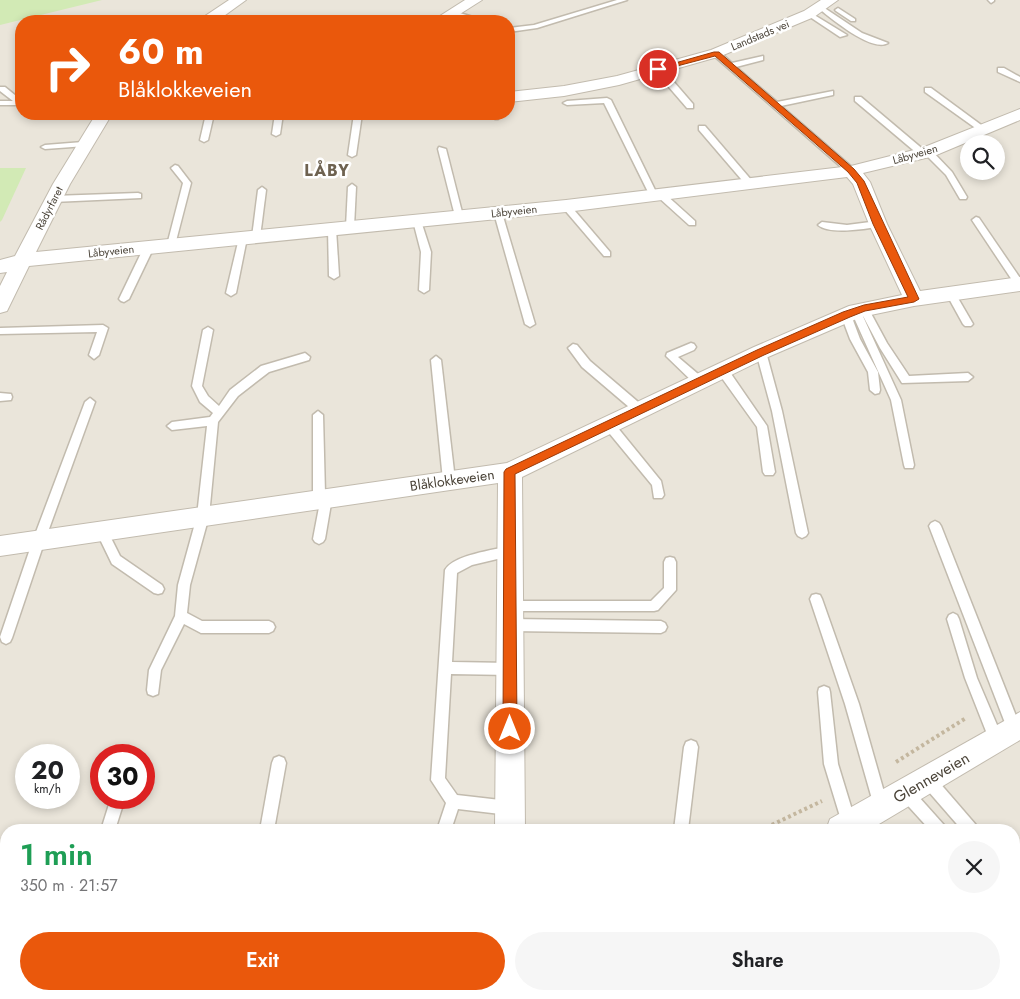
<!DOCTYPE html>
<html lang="en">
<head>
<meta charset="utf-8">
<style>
	:root { --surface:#fff; --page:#f6f6f6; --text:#202124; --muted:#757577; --accent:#ea580c }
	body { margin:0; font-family:Jost,sans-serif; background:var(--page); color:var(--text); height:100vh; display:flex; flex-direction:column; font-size:19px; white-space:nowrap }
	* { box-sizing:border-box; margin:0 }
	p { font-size:16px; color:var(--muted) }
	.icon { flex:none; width:28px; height:28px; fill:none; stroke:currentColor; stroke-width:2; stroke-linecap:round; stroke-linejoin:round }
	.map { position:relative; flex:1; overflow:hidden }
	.sheet { position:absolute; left:0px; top:824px; width:1020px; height:176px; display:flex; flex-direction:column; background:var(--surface); border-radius:20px 20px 0 0; box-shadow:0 2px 8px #0003 }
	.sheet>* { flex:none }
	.top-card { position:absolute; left:15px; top:15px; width:500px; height:105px; border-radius:20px; box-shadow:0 2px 8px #0003; background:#ea580c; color:#fff; overflow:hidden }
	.fabs { position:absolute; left:960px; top:135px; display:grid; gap:10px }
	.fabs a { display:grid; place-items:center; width:45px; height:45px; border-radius:50%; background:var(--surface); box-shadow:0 2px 8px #0003; font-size:25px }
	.speed { position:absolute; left:15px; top:744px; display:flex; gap:10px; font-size:25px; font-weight:700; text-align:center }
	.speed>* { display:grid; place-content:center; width:65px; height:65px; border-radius:50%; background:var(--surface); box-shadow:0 2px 8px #0003; line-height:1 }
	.speed small { font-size:12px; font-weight:400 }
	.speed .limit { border:8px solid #d22; background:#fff; color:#111 }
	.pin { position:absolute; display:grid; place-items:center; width:42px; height:42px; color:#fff; margin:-21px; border:2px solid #fff; border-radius:50%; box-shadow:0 1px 5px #0007 }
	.me { position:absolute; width:55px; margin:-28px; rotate:0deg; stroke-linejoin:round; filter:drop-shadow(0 0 4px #0008) }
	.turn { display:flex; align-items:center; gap:18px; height:105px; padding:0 20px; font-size:22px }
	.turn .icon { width:65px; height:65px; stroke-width:2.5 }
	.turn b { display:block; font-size:35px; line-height:42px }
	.round { display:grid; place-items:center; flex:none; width:52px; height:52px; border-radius:26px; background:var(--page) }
	.summary { display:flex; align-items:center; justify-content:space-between; height:85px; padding:0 20px }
	h1 { font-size:30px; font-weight:600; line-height:38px; color:#1e9e55 }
	.button { display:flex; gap:10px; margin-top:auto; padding:10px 20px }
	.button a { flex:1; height:58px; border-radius:30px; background:var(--accent); color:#fff; font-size:20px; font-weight:600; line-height:58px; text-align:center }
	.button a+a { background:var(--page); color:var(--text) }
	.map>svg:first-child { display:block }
	.residential { fill:#eae5da; fill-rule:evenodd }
	.green { fill:#d2eab5 }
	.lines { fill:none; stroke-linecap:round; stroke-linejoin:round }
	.lane-casing { stroke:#c2bbae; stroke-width:3 }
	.street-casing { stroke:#c2bbae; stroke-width:2 }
	.path { stroke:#c4b79f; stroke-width:4; stroke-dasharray:3 3; stroke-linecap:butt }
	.lane { fill:#fff; fill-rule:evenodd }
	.street { fill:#fff; fill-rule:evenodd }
	.route { fill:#ea580c; stroke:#983908 }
	.labels { text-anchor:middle; stroke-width:5; stroke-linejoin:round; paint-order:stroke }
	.far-street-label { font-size:11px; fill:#4b4439; stroke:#fff }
	.street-label { font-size:14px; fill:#4b4439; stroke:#fff }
	.far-district-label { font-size:16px; font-weight:bold; letter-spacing:1px; fill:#6e6250; stroke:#fff }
	.near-street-label { font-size:16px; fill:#4b4439; stroke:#fff }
</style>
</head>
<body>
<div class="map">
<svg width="1020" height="999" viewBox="0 0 1020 999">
	<rect width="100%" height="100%" fill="#f6f3ec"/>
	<path class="residential" d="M 0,0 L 1020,0 L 1020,999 L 0,999 ZM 21,21 L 509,21 L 509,114 L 21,114 ZM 969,144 L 996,144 L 996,171 L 969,171 ZM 26,755 L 69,755 L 69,798 L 26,798 ZM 101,755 L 144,755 L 144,798 L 101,798 ZM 6,830 L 1014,830 L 1014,994 L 6,994 Z"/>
	<g class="green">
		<path d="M 0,0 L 102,0 L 0,25 Z"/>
		<path d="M 0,168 L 26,168 L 2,220 L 0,222 Z"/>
	</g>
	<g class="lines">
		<defs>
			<g id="lane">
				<path d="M 617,0 L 627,0 L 537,28 L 509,32 L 509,28 L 534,25 Z"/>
				<path d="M 988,0 L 994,0 L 994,1 L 991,3 Z"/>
				<path d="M 820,5 L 862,33 L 888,43 C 872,53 831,18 818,8 L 817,7 Z"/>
				<path d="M 838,8 L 855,19 L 855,21 L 851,21 L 836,11 L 835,10 Z"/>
				<path d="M 453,11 L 483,20 L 485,21 L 474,21 L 451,14 L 451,12 Z"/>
				<path d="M 807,13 L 811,13 L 847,35 L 840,37 L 807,15 Z"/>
				<path d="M 713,51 L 719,51 L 732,63 L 763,56 L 763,60 L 736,67 L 777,102 L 833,91 L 833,95 L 781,106 L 854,169 L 854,173 L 848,173 L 713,55 Z"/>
				<path d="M 655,67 L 661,67 L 693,104 L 693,108 L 687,108 L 655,71 Z"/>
				<path d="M 998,68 L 1004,68 L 1020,77 L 1020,82 L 998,72 Z"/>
				<path d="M 0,87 L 5,87 L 21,100 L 21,105 L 0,105 L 0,101 L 13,101 L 0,91 Z"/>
				<path d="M 925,88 L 931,88 L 988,130 L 981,132 L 925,92 Z"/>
				<path d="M 855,97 L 861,97 L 925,151 L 931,150 L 952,172 L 967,197 L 966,199 L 960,199 L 946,175 L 925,154 L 919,155 L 855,101 Z"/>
				<path d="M 607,98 L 611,100 L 657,194 L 664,193 L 695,221 L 695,225 L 689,225 L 658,197 L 651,198 L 604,103 L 567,105 L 563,103 L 567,101 Z"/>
				<path d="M 206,114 L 214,114 L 208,140 L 204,142 L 200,140 Z"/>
				<path d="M 275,114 L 283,114 L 280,134 L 276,136 L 272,134 Z"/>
				<path d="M 354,114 L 362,114 L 356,155 L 352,157 L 348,155 Z"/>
				<path d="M 492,114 L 500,114 L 498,119 L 495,119 L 491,117 Z"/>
				<path d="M 699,126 L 705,126 L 753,182 L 753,186 L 747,186 L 699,130 Z"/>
				<path d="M 83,142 L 87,144 L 86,146 L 45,149 L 41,147 L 45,145 Z"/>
				<path d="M 439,147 L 446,149 L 463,216 L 462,218 L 459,219 L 455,216 L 438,149 Z"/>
				<path d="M 175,165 L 178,166 L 191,183 L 175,245 L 171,248 L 167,245 L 183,183 L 171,168 Z"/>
				<path d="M 352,184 L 356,187 L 354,227 L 350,230 L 346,227 L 348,187 Z"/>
				<path d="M 262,187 L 266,190 L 260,237 L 256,240 L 252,237 L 258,190 Z"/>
				<path d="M 138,193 L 141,194 L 141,198 L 53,202 L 49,199 L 53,196 Z"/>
				<path d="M 566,203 L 569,204 L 610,252 L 610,256 L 604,256 L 563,208 L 562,206 Z"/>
				<path d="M 498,210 L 502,213 L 535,324 L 530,327 L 525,324 L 494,213 Z"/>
				<path d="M 976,217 L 979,218 L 1020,278 L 1020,287 L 1016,286 L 972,220 Z"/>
				<path d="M 417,218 L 421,221 L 431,252 L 429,290 L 424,293 L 419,290 L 421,252 L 413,221 Z"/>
				<path d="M 878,221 L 881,222 L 881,226 C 866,229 829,235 818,225 L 822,222 L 847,225 Z"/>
				<path d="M 332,226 L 336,229 L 339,276 L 334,279 L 329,276 L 328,229 Z"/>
				<path d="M 243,235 L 247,238 L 236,293 L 231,296 L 226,293 L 239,238 Z"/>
				<path d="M 149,244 L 154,247 L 129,299 L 124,302 L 121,301 L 119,299 L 144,247 Z"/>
				<path d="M 952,292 L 955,293 L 973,324 L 971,326 L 965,326 L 963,324 L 947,295 Z"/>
				<path d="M 864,305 L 867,306 L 887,343 L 909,376 L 968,373 L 973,377 L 968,381 L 902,383 L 880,348 L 861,312 L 901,400 L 914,465 L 913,468 L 905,468 L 904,465 L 891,400 L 851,311 L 856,308 L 861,311 L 859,308 Z"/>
				<path d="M 846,312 L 851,315 L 860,339 L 878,372 L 880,390 L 879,393 L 875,394 L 870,390 L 868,372 L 850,339 L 841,315 Z"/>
				<path d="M 103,325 L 108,328 L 99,355 L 94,359 L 89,355 L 97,332 L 0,334 L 0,328 Z"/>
				<path d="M 208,327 L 213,330 L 202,386 L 208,396 L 219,406 L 230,390 L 261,366 L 305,353 L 310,357 L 309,360 L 269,372 L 238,396 L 218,422 L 209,516 L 190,585 L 187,613 L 202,621 L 269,621 L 273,623 L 275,627 L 273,631 L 269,633 L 201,633 L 184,624 L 161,670 L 158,694 L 153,696 L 148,694 L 147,690 L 149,670 L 175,616 L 178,585 L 197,516 L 207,426 L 172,430 L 167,426 L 172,422 L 210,417 L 213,413 L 200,402 L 192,386 L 203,330 Z"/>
				<path d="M 691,343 L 694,344 L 696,347 L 694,350 L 678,357 L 704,379 L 705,382 L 704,385 L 696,385 L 666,356 L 667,353 Z"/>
				<path d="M 573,344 L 577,345 L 590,361 L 644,407 L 645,410 L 644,413 L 636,413 L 582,367 L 568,348 Z"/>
				<path d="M 761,348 L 766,352 L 782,411 L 808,533 L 806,536 L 802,538 L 798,536 L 796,533 L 772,411 L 756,352 Z"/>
				<path d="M 436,356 L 441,360 L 455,480 L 453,483 L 445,483 L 443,480 L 431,360 Z"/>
				<path d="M 723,367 L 727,368 L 767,426 L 775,472 L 773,475 L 765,475 L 763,472 L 757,427 L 719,374 L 718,371 L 719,368 Z"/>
				<path d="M 0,393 L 11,394 L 12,397 L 11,400 L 0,401 Z"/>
				<path d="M 90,398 L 95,402 L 45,540 L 12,638 L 10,642 L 6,644 L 2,642 L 0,637 L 33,540 L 85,402 Z"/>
				<path d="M 318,411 L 323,415 L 325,494 L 330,495 L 332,498 L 325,539 L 323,542 L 319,544 L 315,542 L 313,539 L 320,502 L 315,501 L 313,498 L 313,415 Z"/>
				<path d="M 609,421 L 613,422 L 661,481 L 664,495 L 662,498 L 654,498 L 652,485 L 605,428 L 604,425 L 605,422 Z"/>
				<path d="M 935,521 L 939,523 L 941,526 L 1020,726 L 1019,733 L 1014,734 L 1009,733 L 1007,728 L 929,526 L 931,523 Z"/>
				<path d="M 102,526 L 106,528 L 120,556 L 162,585 L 164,589 L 162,593 L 158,594 L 154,593 L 112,564 L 96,531 L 98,528 Z"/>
				<path d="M 510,546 L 514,547 L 516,551 L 514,555 L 472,565 L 457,573 L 452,662 L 510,663 L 515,665 L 516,669 L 515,673 L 510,675 L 451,674 L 445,778 L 457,795 L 509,801 L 514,803 L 516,808 L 514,813 L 509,815 L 458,809 L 451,830 L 437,830 L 446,803 L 431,780 L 445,570 C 453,555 494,550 510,546 Z"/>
				<path d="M 670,557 L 674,558 L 676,562 L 676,590 L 658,610 L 654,611 L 510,611 L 506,610 L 504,606 L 506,602 L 510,601 L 651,601 L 664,588 L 664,562 L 666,558 Z"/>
				<path d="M 816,594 L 820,595 L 822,599 L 859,704 L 888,806 L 886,811 L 881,813 L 876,811 L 874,806 L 845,704 L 810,599 L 812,595 Z"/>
				<path d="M 953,613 L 957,615 L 959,619 L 977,678 L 1003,739 L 1001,744 L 996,746 L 991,744 L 965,678 L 947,619 L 949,615 Z"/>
				<path d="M 510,619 L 661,621 L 665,623 L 667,627 L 665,631 L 661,633 L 510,631 L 506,629 L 504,625 L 506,621 Z"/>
				<path d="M 824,686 L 829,688 L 830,692 L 838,764 L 856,823 L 854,828 L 849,830 L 844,828 L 842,823 L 824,764 L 818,692 L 819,688 Z"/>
				<path d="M 691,740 L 696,742 L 698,747 L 688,830 L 674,830 L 684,747 L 686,742 Z"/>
				<path d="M 279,756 L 284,758 L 286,763 L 274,830 L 260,830 L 272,763 L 274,758 Z"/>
				<path d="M 927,772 L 932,774 L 976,825 L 978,830 L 962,830 L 922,784 L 920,779 L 922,774 Z"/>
				<path d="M 905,785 L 910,787 L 944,825 L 946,830 L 930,830 L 900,797 L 898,792 L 900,787 Z"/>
				<path d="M 111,798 L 125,798 L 115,830 L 101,830 Z"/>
				<path d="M 1014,872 L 1020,875 L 1020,893 L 1014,890 Z"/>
				<path d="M 53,994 L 69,994 L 67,999 L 51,999 Z"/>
				<path d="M 231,994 L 247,994 L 246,999 L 230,999 Z"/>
				<path d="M 430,994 L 446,994 L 448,999 L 432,999 Z"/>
				<path d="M 628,994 L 644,994 L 646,999 L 630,999 Z"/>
				<path d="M 667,994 L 683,994 L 685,999 L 669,999 Z"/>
				<path d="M 843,994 L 859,994 L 857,999 L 843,999 Z"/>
				<path d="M 872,994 L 889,994 L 891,999 L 874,999 Z"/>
			</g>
			<g id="street">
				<path d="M 229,0 L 246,0 L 217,21 L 200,21 L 202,18 Z"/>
				<path d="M 465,0 L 482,0 L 449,21 L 432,21 Z"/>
				<path d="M 821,0 L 838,0 L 814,17 L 721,56 L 619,85 L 564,96 L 509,102 L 509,92 L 564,86 L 617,76 L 711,50 L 804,11 Z"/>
				<path d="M 1020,109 L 1020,120 L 934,156 L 863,173 L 870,182 L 887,224 L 920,291 L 1020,277 L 1020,291 L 914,306 L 861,317 L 768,357 L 522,477 L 525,830 L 495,830 L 498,483 L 0,556 L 0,536 L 507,463 L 754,347 L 849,306 L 902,295 L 869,224 L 853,184 L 847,177 L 566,212 L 29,266 L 7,311 L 0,313 L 0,286 L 7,272 L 0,273 L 0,260 L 15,256 L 53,184 L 96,114 L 112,114 L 70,184 L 36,252 L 566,200 L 851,166 L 922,148 Z"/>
				<path d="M 1020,712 L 1020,740 L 869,830 L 826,830 L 830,819 Z"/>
				<path d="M 258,994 L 312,994 L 309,999 L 255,999 Z"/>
			</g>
		</defs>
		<use href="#lane" class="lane-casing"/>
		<use href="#street" class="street-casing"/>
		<g class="path">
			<path d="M 896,762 L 966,718"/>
			<path d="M 761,830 L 822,801"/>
			<path d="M 128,999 L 152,994"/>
		</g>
		<use href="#lane" class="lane"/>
		<use href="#street" class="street"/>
	</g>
	<path class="route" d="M 714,52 L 719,52 L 854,169 L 864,181 L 919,299 L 914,302 L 865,311 L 850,317 L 764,355 L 515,474 L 517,729 L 515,733 L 510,735 L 505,733 L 503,729 L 504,472 L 506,469 L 757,350 L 843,312 L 864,305 L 908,297 L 873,224 L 857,183 L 848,172 L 715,56 L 658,71 L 654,69 Z"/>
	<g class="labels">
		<g class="far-street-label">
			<text transform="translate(760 35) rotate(-23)" y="4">Landstads vei</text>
			<text transform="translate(915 154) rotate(-16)" y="4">Låbyveien</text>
			<text transform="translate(49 208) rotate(-63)" y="4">Rådyrfaret</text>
			<text transform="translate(514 211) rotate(-6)" y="4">Låbyveien</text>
			<text transform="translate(111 251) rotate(-6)" y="4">Låbyveien</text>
		</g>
		<g class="street-label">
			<text transform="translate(452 480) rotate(-8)" y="5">Blåklokkeveien</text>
		</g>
		<g class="far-district-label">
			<text x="327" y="176">LÅBY</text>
		</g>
		<g class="near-street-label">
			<text transform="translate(931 777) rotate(-30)" y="6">Glenneveien</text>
		</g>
	</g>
</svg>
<div class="fabs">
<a><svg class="icon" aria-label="search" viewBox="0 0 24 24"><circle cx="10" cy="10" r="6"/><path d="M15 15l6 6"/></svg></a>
</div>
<div class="speed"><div>20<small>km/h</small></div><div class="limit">30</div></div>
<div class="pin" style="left:658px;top:69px;background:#d93025"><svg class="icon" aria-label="arrive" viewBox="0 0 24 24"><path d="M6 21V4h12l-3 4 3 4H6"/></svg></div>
<svg class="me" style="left:510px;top:729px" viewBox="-20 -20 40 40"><circle r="17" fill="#ea580c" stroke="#fff" stroke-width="3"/><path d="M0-11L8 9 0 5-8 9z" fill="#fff"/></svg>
<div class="top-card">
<div class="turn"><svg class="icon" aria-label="right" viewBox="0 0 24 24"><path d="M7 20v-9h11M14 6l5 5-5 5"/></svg><div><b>60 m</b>Blåklokkeveien</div></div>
</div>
<section class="sheet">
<div class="summary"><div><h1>1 min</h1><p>350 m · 21:57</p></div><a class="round"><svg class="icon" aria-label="close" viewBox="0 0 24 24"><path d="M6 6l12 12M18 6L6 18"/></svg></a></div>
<div class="button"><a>Exit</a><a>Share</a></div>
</section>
</div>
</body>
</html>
